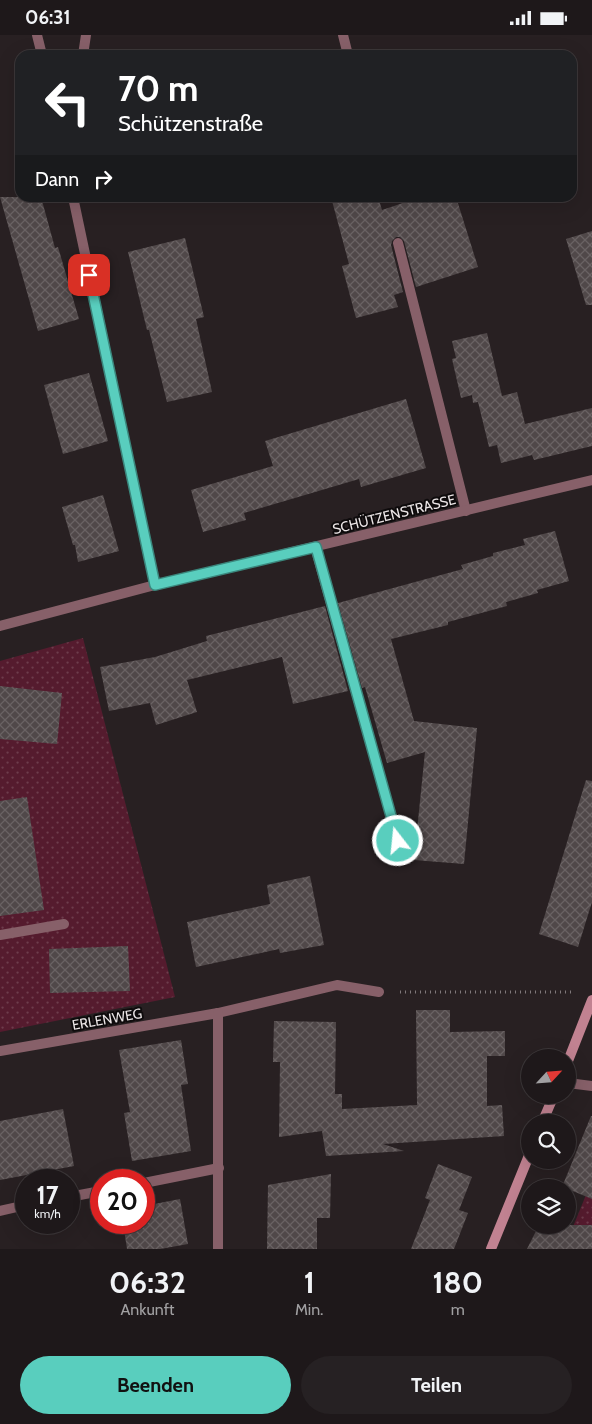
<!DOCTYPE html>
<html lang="de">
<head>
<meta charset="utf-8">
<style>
	:root { --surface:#1e181a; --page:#262123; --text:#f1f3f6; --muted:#a1a0a2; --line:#3c3739; --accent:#59cebe }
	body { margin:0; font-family:Cabin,sans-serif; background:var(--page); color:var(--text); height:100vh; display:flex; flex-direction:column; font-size:19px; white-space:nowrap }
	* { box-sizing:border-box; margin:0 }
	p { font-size:16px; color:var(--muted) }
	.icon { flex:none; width:28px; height:28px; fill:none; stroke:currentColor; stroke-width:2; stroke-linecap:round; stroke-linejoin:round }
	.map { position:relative; height:1214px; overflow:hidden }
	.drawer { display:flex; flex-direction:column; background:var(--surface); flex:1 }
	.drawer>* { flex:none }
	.guide { position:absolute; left:15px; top:15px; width:562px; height:152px; border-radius:15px; box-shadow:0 5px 20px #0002,0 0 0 1px var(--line); background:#202124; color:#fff; overflow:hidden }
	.needle { width:32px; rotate:64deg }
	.tools { position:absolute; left:521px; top:1014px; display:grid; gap:10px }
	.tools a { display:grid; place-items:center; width:55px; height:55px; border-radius:50%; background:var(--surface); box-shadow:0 5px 20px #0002,0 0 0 1px var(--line); font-size:25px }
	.speed { position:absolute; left:15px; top:1134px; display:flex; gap:10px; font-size:25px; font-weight:700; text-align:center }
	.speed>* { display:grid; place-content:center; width:65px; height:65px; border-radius:50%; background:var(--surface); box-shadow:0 5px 20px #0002,0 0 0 1px var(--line); line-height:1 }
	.speed small { font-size:12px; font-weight:400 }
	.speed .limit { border:8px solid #d22; background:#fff; color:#111 }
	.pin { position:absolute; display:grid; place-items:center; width:42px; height:42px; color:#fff; margin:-21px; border-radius:10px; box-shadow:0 2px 8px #0006 }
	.me { position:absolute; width:55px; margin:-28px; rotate:344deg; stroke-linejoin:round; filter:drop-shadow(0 0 4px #0008) }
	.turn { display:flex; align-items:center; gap:18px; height:105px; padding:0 20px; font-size:22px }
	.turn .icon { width:65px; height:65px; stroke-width:2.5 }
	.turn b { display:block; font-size:35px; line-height:42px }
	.then { display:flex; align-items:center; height:48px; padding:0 20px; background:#0003; gap:10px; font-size:19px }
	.eta { display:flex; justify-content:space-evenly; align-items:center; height:85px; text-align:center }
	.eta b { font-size:30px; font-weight:700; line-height:35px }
	.button { display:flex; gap:10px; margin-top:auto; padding:10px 20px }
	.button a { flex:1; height:58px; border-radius:30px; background:var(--accent); color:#111; font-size:20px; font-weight:700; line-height:58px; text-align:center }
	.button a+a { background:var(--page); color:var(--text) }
	.status { display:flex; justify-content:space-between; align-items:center; height:35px; padding:0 25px; background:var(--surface); direction:ltr }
	.status svg { height:14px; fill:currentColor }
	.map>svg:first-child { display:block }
	.grass { fill:url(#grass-dots) }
	.building { fill:url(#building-cross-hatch) }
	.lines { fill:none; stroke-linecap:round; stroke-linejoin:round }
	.path { stroke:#80797b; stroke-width:3; stroke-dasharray:1 4; stroke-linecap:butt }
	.lane { stroke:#876069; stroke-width:10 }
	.street { stroke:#876069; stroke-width:10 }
	.secondary { stroke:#c18291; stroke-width:10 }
	.route-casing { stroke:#3a867c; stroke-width:12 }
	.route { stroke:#59cebe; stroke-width:9 }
	.labels { text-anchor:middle; stroke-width:4; stroke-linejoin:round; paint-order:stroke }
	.street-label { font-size:14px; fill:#ece6e7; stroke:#0e0b0c }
</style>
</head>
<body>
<div class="status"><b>06:31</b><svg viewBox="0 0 49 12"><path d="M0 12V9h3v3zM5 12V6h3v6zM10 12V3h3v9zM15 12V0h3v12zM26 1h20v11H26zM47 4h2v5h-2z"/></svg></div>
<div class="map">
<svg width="592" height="1214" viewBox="0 0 592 1214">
	<defs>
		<pattern id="grass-dots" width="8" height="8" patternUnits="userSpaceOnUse" patternTransform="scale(1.25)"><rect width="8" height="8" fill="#551b2e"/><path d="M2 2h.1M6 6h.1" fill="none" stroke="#6e3c4c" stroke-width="1.8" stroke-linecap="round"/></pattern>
		<pattern id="building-cross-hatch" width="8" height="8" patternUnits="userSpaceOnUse" patternTransform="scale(1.25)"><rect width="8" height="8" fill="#504849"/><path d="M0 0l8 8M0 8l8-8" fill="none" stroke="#696263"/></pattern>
	</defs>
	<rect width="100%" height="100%" fill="#282022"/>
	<g class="grass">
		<path d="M 83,603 L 175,962 L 0,997 L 0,626 Z"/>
		<path d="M 592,1145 L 592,1214 L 564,1214 Z"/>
	</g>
	<g class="building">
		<path d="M 0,162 L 41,162 L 55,213 L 58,212 L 79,284 L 38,296 Z"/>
		<path d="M 331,162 L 378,162 L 382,175 L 421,162 L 456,162 L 478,232 L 416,252 L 404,206 L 400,202 L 396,202 L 392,206 L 391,210 L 403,257 L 394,260 L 398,272 L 356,283 L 342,231 L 349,229 Z"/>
		<path d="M 592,196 L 592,270 L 586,270 L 566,204 Z"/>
		<path d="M 185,203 L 204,282 L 196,284 L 212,357 L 167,367 L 149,295 L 147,295 L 128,217 Z"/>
		<path d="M 487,298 L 502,361 L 517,357 L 525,389 L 592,373 L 592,411 L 534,425 L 532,420 L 501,428 L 497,410 L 489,412 L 478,367 L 473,368 L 472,360 L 461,363 L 452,324 L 456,323 L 452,306 Z"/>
		<path d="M 89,338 L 108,406 L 63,419 L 44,350 Z"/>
		<path d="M 406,364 L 426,433 L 361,452 L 359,444 L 305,460 L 244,478 L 246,485 L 203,497 L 191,455 L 273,431 L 265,406 Z"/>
		<path d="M 103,460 L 119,516 L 78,527 L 75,510 L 73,510 L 62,472 Z"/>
		<path d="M 555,496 L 569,546 L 537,555 L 538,558 L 506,567 L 507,571 L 448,587 L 448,590 L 391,604 L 414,686 L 477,693 L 464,829 L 414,825 L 425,717 L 387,728 L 365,652 L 362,653 L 338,568 L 463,534 L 461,530 L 493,521 L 493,518 L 525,510 L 523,504 Z"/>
		<path d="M 325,571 L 348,656 L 293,669 L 282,622 L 187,645 L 197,677 L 156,690 L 150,668 L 109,676 L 100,632 L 155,622 L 207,606 L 206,601 Z"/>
		<path d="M 0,651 L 62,658 L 57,709 L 0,704 Z"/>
		<path d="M 586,745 L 592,746 L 592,867 L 578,912 L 539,899 Z"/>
		<path d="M 27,762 L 44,875 L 0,881 L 0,766 Z"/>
		<path d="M 310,841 L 324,910 L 280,918 L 279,914 L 196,932 L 187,887 L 270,869 L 267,850 Z"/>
		<path d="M 128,911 L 130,956 L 50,958 L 49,914 Z"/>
		<path d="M 416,975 L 450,975 L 450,997 L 505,996 L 505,1021 L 487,1021 L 487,1071 L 502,1070 L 504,1101 L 383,1109 L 404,1116 L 326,1121 L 322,1096 L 279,1102 L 280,1027 L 273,1027 L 274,986 L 336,987 L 335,1059 L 342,1059 L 342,1074 L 417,1070 Z"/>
		<path d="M 181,1005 L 188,1049 L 181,1050 L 191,1116 L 132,1126 L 124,1078 L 130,1077 L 119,1015 Z"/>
		<path d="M 63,1074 L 74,1131 L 0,1145 L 0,1086 Z"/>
		<path d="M 591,1081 L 592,1081 L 592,1164 L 568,1154 L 568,1152 L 562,1152 Z"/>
		<path d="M 438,1129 L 472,1142 L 459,1175 L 468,1178 L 454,1214 L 411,1214 L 430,1165 L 425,1163 Z"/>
		<path d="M 331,1139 L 330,1183 L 317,1183 L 317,1214 L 267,1214 L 268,1150 Z"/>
		<path d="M 180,1164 L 188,1209 L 160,1214 L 127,1214 L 123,1188 L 144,1188 L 144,1171 Z"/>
		<path d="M 539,1190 L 592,1190 L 592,1214 L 527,1214 Z"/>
	</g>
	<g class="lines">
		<path class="path" d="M 400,957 L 574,957"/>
		<g class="lane">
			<path d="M 343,0 L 348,20"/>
			<path d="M 398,208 L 466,476"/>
			<path d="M 315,512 L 398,806"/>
			<path d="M 0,900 L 64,889"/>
			<path d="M 568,1048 L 592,1051"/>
		</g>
		<g class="street">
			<path d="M 37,0 L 42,20"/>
			<path d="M 83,20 L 86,0"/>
			<path d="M 73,162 L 155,550"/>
			<path d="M 0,591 L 155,550 L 592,445"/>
			<path d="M 0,1016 L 218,978 L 337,950 L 379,957"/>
			<path d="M 144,1148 L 219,1133"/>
			<path d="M 69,1162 L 101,1156"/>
			<path d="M 0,1176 L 26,1170"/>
			<path d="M 218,1214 L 218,978"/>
		</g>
		<g class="secondary">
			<path d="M 568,1026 L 592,965"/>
			<path d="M 542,1088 L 554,1060"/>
			<path d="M 491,1214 L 530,1118"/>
		</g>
	</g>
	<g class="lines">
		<defs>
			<path id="route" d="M 89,240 L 155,550 L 316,512 L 398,806"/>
		</defs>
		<use href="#route" class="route-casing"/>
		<use href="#route" class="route"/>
	</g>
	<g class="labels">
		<g class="street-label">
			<text transform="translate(394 479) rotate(-14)" y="5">SCHÜTZENSTRASSE</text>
			<text transform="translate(107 984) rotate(-10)" y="5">ERLENWEG</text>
		</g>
	</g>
</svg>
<div class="tools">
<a><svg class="needle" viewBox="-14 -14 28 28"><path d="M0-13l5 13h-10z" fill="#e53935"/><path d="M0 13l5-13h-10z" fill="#a1a0a2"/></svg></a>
<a><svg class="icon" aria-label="search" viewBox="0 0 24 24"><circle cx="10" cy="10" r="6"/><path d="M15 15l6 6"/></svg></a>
<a><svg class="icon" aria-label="layers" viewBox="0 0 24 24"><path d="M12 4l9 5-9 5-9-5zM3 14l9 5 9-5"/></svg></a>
</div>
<div class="speed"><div>17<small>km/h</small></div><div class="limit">20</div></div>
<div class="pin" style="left:89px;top:240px;background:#d93025"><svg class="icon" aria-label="arrive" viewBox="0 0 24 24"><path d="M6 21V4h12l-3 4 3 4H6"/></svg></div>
<svg class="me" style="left:398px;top:806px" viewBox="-20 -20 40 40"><circle r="17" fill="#59cebe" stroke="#fff" stroke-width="3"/><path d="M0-11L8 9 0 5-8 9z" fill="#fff"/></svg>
<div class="guide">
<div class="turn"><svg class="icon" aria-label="left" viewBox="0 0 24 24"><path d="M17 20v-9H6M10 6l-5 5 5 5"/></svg><div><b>70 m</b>Schützenstraße</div></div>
<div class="then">Dann<svg class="icon" aria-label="right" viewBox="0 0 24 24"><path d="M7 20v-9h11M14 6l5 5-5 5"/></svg></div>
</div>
</div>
<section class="drawer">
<div class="eta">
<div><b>06:32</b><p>Ankunft</p></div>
<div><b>1</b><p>Min.</p></div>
<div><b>180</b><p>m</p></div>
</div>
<div class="button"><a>Beenden</a><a>Teilen</a></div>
</section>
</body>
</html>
